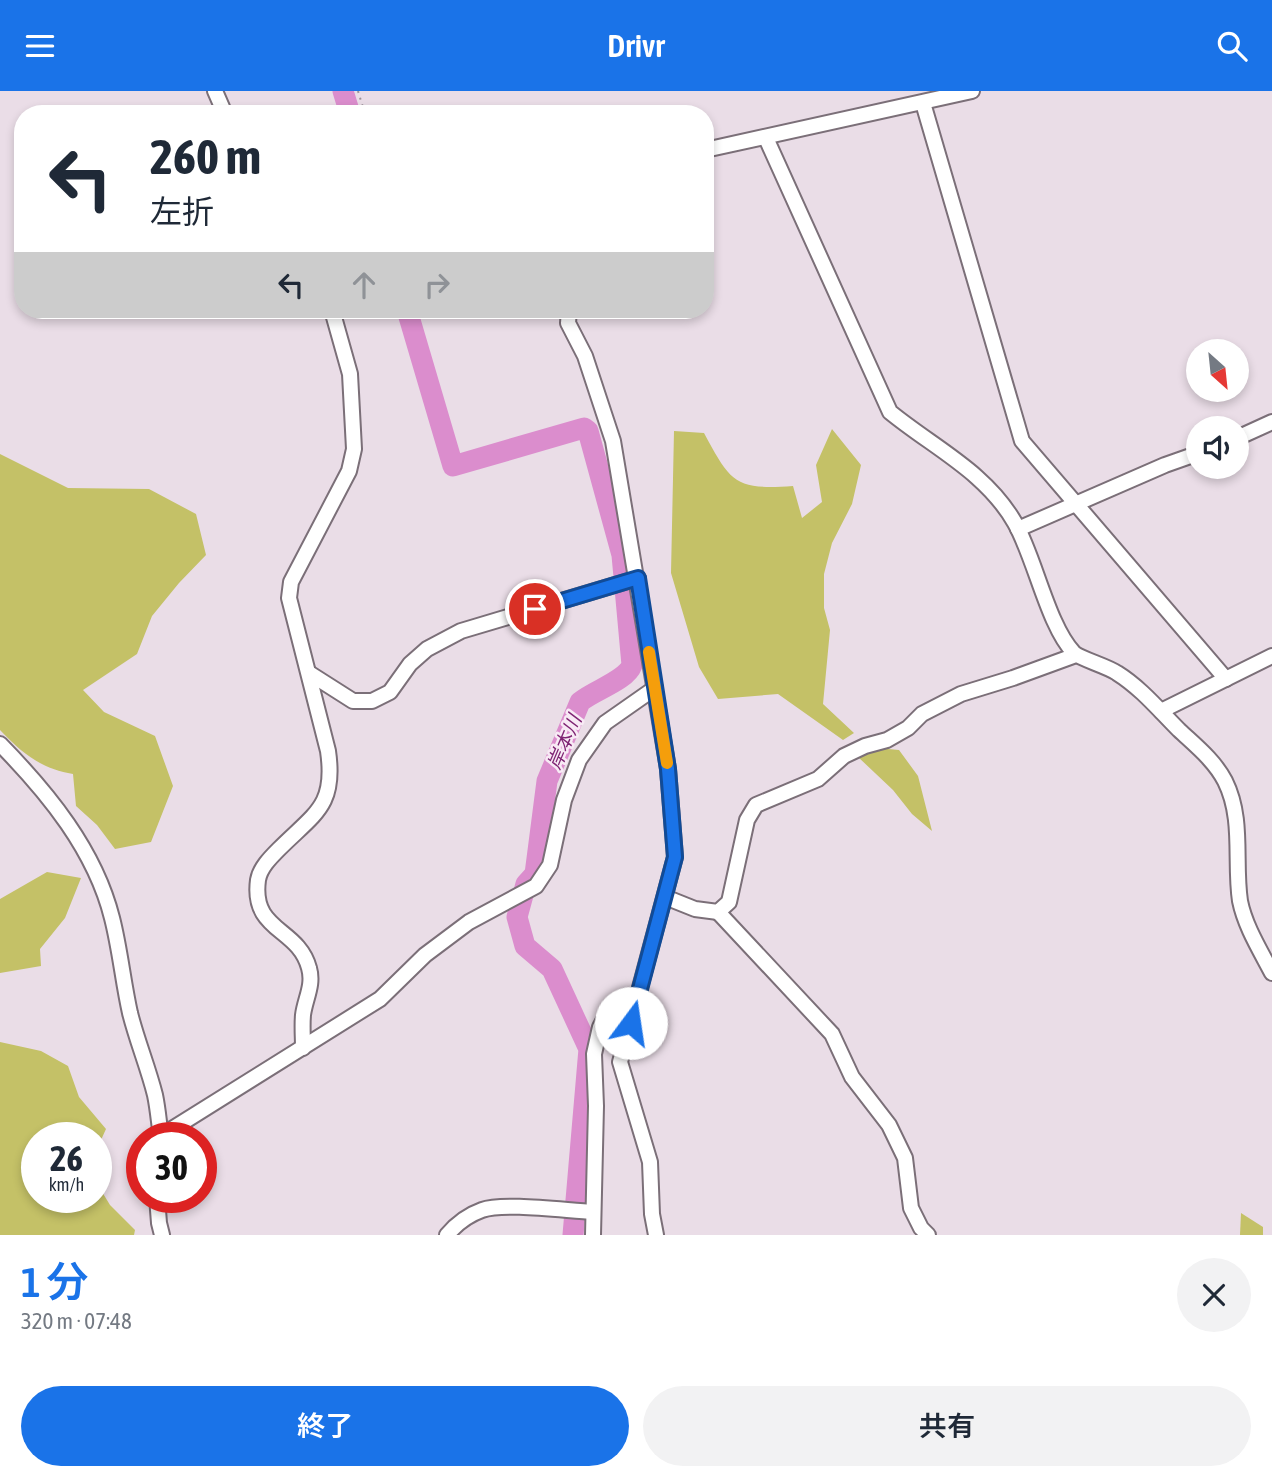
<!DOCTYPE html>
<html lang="ja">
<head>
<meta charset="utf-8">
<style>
	:root { --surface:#fff; --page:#f2f2f3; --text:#1f2937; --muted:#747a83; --accent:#1a73e8 }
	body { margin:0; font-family:"Asap Condensed","Noto Sans JP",sans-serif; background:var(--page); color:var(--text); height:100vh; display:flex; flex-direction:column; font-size:26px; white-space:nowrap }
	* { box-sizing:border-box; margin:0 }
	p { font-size:23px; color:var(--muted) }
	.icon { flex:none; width:38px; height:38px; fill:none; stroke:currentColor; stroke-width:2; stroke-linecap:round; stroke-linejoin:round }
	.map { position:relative; height:1144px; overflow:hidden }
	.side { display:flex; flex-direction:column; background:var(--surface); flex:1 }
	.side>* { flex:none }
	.banner { position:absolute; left:14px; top:14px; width:700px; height:214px; border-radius:28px; box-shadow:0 4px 10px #0003; background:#fff; color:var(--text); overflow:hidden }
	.needle { width:46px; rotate:153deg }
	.fabs { position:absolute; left:1186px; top:248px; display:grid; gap:14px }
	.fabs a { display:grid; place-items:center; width:63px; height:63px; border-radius:50%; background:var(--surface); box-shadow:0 4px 10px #0003; font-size:35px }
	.speed { position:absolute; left:21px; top:1031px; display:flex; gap:14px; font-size:35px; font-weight:700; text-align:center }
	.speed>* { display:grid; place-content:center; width:91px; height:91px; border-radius:50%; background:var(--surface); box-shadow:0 4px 10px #0003; line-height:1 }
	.speed small { font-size:18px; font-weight:400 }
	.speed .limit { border:10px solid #d22; background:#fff; color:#111 }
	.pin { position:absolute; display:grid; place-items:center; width:60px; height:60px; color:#fff; margin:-30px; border:4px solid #fff; border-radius:50%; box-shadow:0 2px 7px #0007 }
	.me { position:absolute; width:77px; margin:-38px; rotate:14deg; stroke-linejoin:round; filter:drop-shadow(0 0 5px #0008) }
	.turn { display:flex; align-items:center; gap:24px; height:147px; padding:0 21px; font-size:32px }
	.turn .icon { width:91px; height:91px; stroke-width:2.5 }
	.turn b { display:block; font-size:49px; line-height:60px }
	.lanes { display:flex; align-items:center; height:66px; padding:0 21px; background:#0003; justify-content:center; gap:35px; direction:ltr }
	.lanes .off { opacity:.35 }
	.round { display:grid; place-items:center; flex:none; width:74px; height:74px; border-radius:37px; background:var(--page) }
	.headline { display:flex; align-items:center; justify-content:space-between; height:119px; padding:0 21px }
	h1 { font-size:42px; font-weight:600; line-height:52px; color:var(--accent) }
	.action { display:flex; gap:14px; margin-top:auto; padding:14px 21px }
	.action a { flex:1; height:80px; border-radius:42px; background:var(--accent); color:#fff; font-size:28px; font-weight:600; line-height:80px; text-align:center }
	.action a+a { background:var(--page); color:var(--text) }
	header { display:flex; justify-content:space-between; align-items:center; height:91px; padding:0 21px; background:var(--accent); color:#fff; font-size:32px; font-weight:600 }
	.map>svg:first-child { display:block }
	.green { fill:#c4c167 }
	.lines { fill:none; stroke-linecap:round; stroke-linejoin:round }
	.river { stroke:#db8dcd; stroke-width:21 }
	.minor-casing { stroke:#7b6f78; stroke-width:18 }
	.path { stroke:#9b9299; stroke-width:2; stroke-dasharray:2 5; stroke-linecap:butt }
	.minor { stroke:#fff; stroke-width:14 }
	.route-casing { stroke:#114b97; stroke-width:18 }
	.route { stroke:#1a73e8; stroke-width:12 }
	.slow { stroke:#f59e0b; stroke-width:12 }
	.labels { text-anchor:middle; stroke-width:5; stroke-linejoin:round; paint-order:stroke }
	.water-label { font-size:19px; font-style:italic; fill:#7f2574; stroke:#f8eaf5 }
</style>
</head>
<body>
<header><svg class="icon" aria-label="menu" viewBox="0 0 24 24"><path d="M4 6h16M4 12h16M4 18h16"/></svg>Drivr<svg class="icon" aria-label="search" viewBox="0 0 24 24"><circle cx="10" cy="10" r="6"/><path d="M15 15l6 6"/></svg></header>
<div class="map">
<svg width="1272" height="1144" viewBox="0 0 1272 1144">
	<rect width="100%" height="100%" fill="#eadde7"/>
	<g class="green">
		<path d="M 832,338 L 861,374 L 852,413 L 832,452 L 824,483 L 824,517 L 830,539 L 823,613 L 854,642 L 843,649 L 778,603 L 718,608 L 699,576 L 671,482 L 674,340 L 704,342 C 731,392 735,399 793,395 L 802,427 L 822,411 L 816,374 Z"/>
		<path d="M 0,363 L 68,397 L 149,398 L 196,423 L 206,464 L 179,492 L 152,525 L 137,563 L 83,599 L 104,621 L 155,645 L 173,695 L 151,751 L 115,758 L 97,734 L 76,715 L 73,683 C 41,678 22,662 0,639 Z"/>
		<path d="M 877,657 L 899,659 L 918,685 L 932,740 L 912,723 L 893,699 L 857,665 Z"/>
		<path d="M 47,781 L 81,787 L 65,827 L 40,858 L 41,875 L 0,882 L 0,808 Z"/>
		<path d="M 0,951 L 41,960 L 68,975 L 79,1006 L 106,1038 L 96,1060 L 96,1046 L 37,1046 L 37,1106 L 96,1106 L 96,1091 L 110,1114 L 135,1139 L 134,1144 L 0,1144 Z"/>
		<path d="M 1241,1122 L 1263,1136 L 1263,1144 L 1240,1144 Z"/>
	</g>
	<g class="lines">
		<g class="river">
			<path d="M 343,0 L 350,23"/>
			<path d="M 407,219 L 453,375 L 584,337 L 588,340 L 622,464 L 632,574 C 626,590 594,599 580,611 L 547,690 L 535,783 L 526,793 L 517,826 L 525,855 L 552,878 L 589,958 L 573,1144"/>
		</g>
		<defs>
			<g id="minor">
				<path d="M 215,0 L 225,23"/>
				<path d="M 923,12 L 1022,350 L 1226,588"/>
				<path d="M 766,47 L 890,321 C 934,357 986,381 1015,432 C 1035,467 1048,535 1074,562 C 1081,568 1107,575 1117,582 C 1141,597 1159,619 1179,639 C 1196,655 1214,669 1225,690 C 1244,728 1234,770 1240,810 C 1245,835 1260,859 1272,882"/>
				<path d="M 705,59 L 972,0"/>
				<path d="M 569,219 L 568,232 L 585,265 L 613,350 L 668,678 L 675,766 L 620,971 L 650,1071 L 652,1123 L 656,1144"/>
				<path d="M 1237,347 L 1272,331"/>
				<path d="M 1018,438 L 1165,374 L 1199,362"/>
				<path d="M 309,582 L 353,610 L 372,610 L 390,601 L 410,573 L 427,558 L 461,540 L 638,487"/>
				<path d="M 1161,620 L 1272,565"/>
				<path d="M 0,653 C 48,702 95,759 112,827 C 120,858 123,891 130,922 C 137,950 148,976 155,1004 C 158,1018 159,1033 161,1046"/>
				<path d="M 665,806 L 695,818 L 718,821 L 729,811 L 747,729 L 756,714 L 818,688 L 844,665 L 865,655 L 887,649 L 908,637 L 922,623 L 961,603 L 1013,587 L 1076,564"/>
				<path d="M 718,821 L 832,943 L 852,986 L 889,1034 L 905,1067 L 911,1117 L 921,1137 L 928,1144"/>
				<path d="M 303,957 C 303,946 302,935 303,924 C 305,908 314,894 309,877 C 298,836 251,841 258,789 C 260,777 270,767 279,758 C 315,722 336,715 328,660 L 289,507 L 291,491 L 349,380 L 354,358 L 350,283 L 332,219"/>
				<path d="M 161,1045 L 380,908 L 425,864 L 469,831 L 536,795 L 550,774 L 564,709 L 579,669 L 605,632 L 655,597"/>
				<path d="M 157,1106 L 159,1132 L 162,1144"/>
				<path d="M 447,1144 C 457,1132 468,1124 482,1119 C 503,1111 568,1120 593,1121"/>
				<path d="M 593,1144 L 596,1015 L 594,963 L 600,936 L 606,925 L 618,917 L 636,913"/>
			</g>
		</defs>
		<use href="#minor" class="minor-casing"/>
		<path class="path" d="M 358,0 L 365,23"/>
		<use href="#minor" class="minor"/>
	</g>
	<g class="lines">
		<defs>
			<path id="route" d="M 535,518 L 638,487 L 668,678 L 675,766 L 631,932"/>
		</defs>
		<use href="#route" class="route-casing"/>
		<use href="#route" class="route"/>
		<path class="slow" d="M 649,561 L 667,672"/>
	</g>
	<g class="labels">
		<g class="water-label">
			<text transform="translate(564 651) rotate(-67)" y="7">岸本川</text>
		</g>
	</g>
</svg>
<div class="fabs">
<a><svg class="needle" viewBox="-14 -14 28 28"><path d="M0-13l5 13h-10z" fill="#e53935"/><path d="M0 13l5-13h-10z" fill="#747a83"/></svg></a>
<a><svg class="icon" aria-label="sound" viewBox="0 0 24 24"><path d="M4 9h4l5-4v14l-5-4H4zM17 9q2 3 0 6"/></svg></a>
</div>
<div class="speed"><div>26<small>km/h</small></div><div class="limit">30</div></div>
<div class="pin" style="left:535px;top:518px;background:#d93025"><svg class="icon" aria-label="arrive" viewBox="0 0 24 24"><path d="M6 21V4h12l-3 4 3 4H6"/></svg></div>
<svg class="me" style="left:631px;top:932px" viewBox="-20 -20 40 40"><circle r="19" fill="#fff"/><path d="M0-13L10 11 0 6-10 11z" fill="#1a73e8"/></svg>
<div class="banner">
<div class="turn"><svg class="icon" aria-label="left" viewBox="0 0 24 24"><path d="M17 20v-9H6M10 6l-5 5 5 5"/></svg><div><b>260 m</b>左折</div></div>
<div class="lanes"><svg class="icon" aria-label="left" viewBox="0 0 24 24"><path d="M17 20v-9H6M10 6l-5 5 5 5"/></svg><svg class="icon off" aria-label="ahead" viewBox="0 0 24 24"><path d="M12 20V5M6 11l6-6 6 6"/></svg><svg class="icon off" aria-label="right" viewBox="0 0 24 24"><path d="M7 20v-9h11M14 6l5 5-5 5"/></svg></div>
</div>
</div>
<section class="side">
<div class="headline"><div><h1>1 分</h1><p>320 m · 07:48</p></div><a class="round"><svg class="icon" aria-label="close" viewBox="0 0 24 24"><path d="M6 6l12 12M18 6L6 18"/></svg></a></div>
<div class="action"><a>終了</a><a>共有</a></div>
</section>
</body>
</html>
